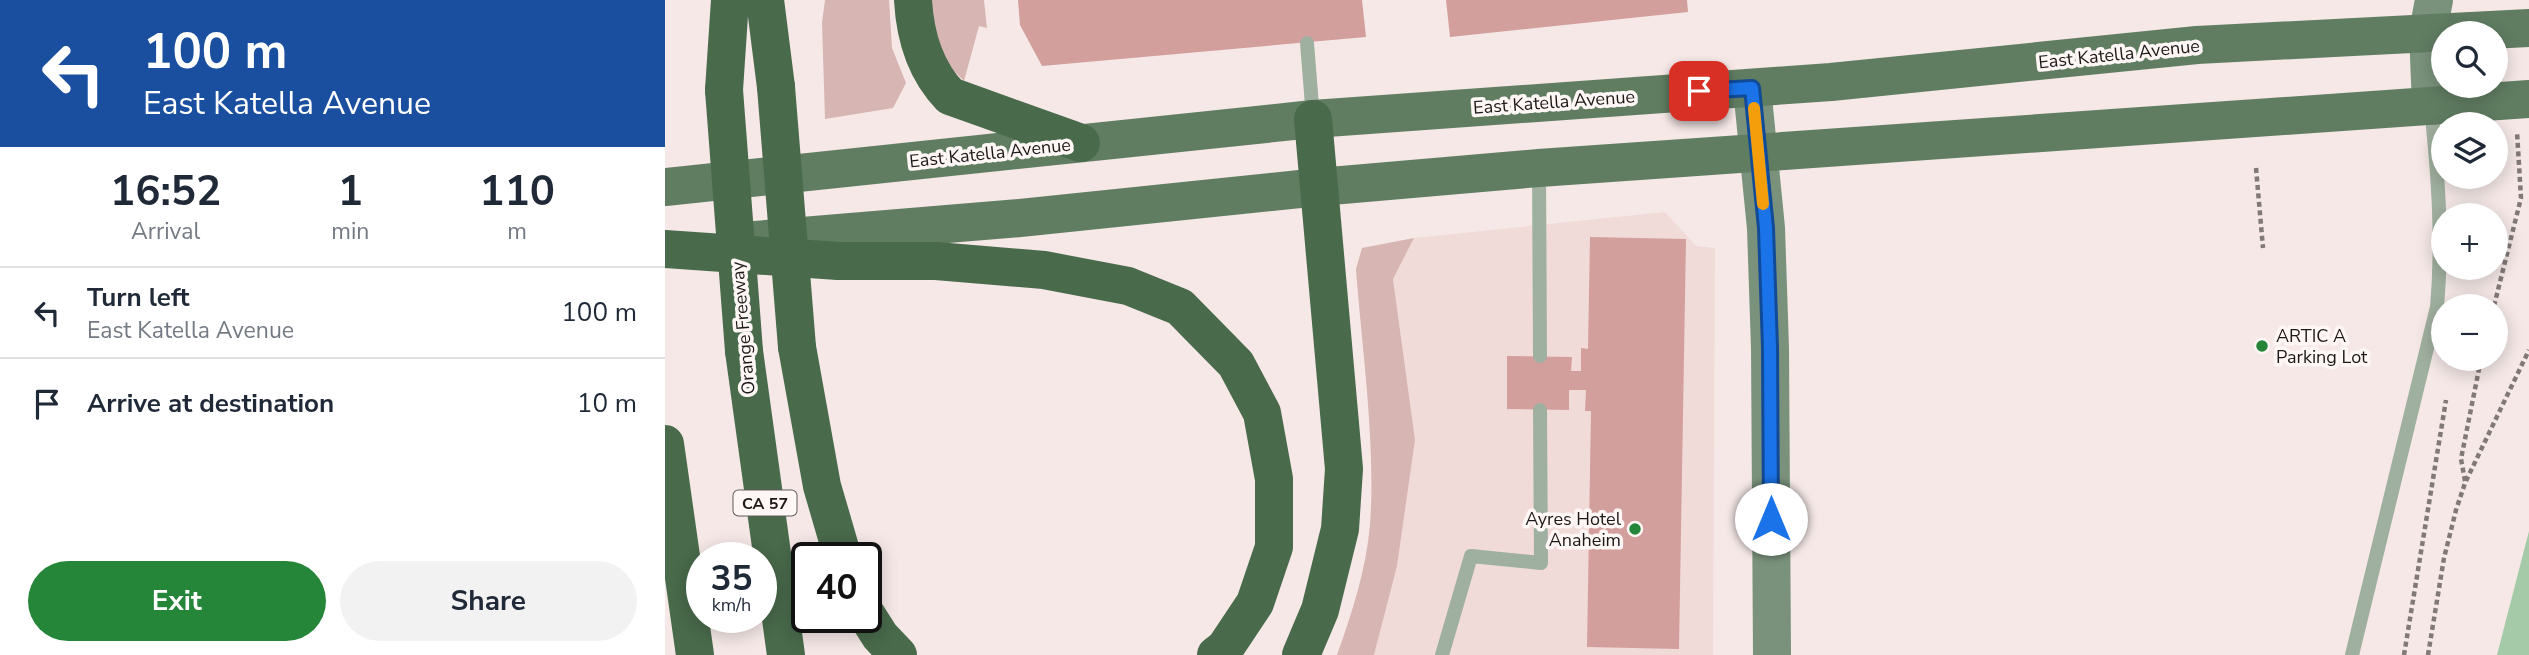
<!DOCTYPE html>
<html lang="en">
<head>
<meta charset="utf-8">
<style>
	:root { --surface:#fff; --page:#f2f2f3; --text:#1f2937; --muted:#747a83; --line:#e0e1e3; --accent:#258538 }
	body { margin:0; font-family:"Nunito Sans",sans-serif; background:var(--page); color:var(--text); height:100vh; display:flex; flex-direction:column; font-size:26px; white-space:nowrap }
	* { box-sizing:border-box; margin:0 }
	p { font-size:23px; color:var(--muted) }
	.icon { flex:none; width:38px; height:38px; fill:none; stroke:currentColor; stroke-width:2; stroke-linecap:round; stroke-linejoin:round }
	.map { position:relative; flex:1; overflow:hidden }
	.details { display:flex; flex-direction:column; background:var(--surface); width:665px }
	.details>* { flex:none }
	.top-card { background:#1a4fa0; color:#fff; overflow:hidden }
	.fabs { position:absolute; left:1766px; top:21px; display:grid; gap:14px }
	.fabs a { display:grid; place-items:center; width:77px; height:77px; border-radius:50%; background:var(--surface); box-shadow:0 4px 18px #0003; font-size:35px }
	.speed { position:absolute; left:21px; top:542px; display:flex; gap:14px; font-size:35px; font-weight:700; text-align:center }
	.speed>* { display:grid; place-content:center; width:91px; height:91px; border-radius:50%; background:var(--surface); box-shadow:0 4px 18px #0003; line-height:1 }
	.speed small { font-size:18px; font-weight:400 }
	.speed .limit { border:4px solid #111; border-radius:10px; background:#fff; color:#111 }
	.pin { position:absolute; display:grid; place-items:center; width:60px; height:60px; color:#fff; margin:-30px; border-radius:14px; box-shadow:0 4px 10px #0006 }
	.me { position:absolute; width:77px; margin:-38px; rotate:0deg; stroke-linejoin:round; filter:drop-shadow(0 0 5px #0008) }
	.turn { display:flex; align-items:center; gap:24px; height:147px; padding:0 28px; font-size:32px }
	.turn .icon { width:91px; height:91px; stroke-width:2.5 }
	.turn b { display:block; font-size:49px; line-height:60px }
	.eta { display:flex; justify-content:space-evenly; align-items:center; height:119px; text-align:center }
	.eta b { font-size:42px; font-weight:700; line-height:49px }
	.action { display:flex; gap:14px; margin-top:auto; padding:14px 28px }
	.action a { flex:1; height:80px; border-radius:42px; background:var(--accent); color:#fff; font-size:28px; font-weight:700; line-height:80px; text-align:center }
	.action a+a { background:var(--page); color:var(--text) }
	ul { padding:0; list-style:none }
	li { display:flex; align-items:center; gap:21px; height:91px; padding:0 28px; border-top:2px solid var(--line) }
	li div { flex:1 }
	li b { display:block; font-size:26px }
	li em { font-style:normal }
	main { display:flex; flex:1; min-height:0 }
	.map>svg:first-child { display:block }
	.built { fill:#f0dbd9 }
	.green { fill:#d7b5b3 }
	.water { fill:#a5caa7 }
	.building { fill:#d39f9c }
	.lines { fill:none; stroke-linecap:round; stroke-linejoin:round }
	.path { stroke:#817978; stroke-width:4.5; stroke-dasharray:5 3.5; stroke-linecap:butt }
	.lane { stroke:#a0b0a0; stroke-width:14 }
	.secondary { stroke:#7a927c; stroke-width:38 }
	.primary { stroke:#607d62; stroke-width:38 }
	.highway { stroke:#496a4b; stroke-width:38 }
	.highway-bridge { stroke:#496a4b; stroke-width:38 }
	.route-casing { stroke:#114b97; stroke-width:18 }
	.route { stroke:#1a73e8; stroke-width:12 }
	.slow { stroke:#f59e0b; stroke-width:12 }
	.poi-dot { fill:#258538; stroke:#fff7f6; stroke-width:2.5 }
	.labels { text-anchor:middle; stroke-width:7; stroke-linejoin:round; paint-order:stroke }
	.shield { fill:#fff7f6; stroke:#615c5b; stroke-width:2 }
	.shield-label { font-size:16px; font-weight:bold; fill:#1d1919 }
	.street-label { font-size:18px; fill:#1d1919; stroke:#fff7f6 }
	.poi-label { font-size:18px; fill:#1d1919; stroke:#fff7f6; text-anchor:start }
</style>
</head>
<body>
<main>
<section class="details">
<div class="top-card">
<div class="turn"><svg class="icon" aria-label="left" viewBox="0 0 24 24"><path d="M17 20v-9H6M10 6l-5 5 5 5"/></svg><div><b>100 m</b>East Katella Avenue</div></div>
</div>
<div class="eta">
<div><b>16:52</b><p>Arrival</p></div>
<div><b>1</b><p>min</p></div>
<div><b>110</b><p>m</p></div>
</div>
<ul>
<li><svg class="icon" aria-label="left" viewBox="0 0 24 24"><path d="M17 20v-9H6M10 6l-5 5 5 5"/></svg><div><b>Turn left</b><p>East Katella Avenue</p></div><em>100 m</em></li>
<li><svg class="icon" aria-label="arrive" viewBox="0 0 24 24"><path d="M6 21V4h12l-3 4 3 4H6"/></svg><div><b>Arrive at destination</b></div><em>10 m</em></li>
</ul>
<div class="action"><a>Exit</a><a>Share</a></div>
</section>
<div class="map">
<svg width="1864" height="655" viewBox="0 0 1864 655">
	<rect width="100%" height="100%" fill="#f5e8e7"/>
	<path class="built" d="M 1000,212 L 1031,246 L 1050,248 L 1048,655 L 709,655 L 732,566 L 750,440 L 728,279 L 749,238 Z"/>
	<g class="green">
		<path d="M 160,0 L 224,0 L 227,48 L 241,83 L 228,108 L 160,119 L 157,23 Z"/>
		<path d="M 260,0 L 319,0 L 322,28 L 314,26 L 299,81 L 276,58 Z"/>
		<path d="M 749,238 L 728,279 L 750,440 L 732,566 L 709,655 L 672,655 C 687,613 701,570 705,525 C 711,444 697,350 691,269 L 697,248 Z"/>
	</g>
	<path class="water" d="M 1864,531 L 1864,655 L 1832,655 Z"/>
	<g class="building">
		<path d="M 353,0 L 697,0 L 701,37 L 377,66 L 355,25 Z"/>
		<path d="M 781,0 L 1022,0 L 1023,12 L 785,37 Z"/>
		<path d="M 925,237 L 1021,239 L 1014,649 L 922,647 L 926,411 L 920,411 L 921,390 L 904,390 L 904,410 L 842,409 L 842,356 L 907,357 L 906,371 L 916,371 L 916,348 L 923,349 Z"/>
	</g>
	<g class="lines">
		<g class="path">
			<path d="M 1591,168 L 1598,248"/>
			<path d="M 1829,306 L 1856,198 L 1852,132"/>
			<path d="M 1800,481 L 1796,459 L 1816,359"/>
			<path d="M 1739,655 L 1781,400"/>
			<path d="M 1763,655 L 1779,558 L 1791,510 L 1800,483 L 1864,350"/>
		</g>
		<g class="lane">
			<path d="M 642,43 L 648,118"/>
			<path d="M 874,169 L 875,356"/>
			<path d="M 777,655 L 806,556 L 876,563 L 875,410"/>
			<path d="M 1687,655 L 1772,307 C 1778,240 1773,174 1766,107"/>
		</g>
		<g class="secondary">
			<path d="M 1087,88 L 1101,228 L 1105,348 L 1107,655"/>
			<path d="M 1766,106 L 1763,32 L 1769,0"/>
		</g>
		<g class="primary">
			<path d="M 0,187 L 648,119 L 1166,82 L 1532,45 L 1864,28"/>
			<path d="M 90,240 L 355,218 L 654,187 L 874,168 L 1864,99"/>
		</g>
		<g class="highway">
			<path d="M 100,0 L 111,87"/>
			<path d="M 248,0 C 250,36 260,70 285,96 L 416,143"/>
			<path d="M 59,90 L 65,0"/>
			<path d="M 0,249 L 173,261 L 271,261 L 379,270 L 463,286 L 515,307 L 571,364 L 597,413 L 609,479 L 609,547 L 590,603 L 560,648 L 551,655"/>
			<path d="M 132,347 L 157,486 L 178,558"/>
			<path d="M 79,351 L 121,655"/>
			<path d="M 0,444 L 30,655"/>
			<path d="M 201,614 L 215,636 L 233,655"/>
			<path d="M 636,655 L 655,610 L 675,529 L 679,469 L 648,119"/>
		</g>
		<g class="highway-bridge">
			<path d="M 111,87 L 132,347"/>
			<path d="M 59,90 L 79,351"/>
		</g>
	</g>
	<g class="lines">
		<defs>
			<path id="route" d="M 1034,91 L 1087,88 L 1101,228 L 1105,348 L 1106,519"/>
		</defs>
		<use href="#route" class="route-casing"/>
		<use href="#route" class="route"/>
		<path class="slow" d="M 1089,108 L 1098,204"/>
	</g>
	<g class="poi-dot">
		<circle cx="1597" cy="346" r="7"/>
		<circle cx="970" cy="529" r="7"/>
	</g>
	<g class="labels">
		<rect class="shield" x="68.5" y="490.5" width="63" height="25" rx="5"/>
		<g class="shield-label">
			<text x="100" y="509">CA 57</text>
		</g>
		<g class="street-label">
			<text transform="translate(1454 54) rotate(-6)" y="6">East Katella Avenue</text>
			<text transform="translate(889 102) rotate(-4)" y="6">East Katella Avenue</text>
			<text transform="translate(325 153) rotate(-6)" y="6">East Katella Avenue</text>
			<text transform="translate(78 328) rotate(-95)" y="6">Orange Freeway</text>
		</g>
		<g class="poi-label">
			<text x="1611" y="342">ARTIC A<tspan x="1611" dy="21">Parking Lot</tspan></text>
			<text x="956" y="525" text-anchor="end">Ayres Hotel<tspan x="956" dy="21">Anaheim</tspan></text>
		</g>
	</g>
</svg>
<div class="fabs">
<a><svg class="icon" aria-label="search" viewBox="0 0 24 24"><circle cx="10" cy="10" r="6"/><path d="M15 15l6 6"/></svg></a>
<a><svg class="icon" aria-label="layers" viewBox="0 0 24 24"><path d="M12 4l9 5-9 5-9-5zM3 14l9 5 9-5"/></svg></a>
<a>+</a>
<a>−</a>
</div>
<div class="speed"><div>35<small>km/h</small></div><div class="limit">40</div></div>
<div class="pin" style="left:1034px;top:91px;background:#d93025"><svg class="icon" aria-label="arrive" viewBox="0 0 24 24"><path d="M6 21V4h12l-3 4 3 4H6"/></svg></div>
<svg class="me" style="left:1106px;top:519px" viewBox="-20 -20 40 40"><circle r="19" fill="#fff"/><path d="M0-13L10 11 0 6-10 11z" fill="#1a73e8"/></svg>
</div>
</main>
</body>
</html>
